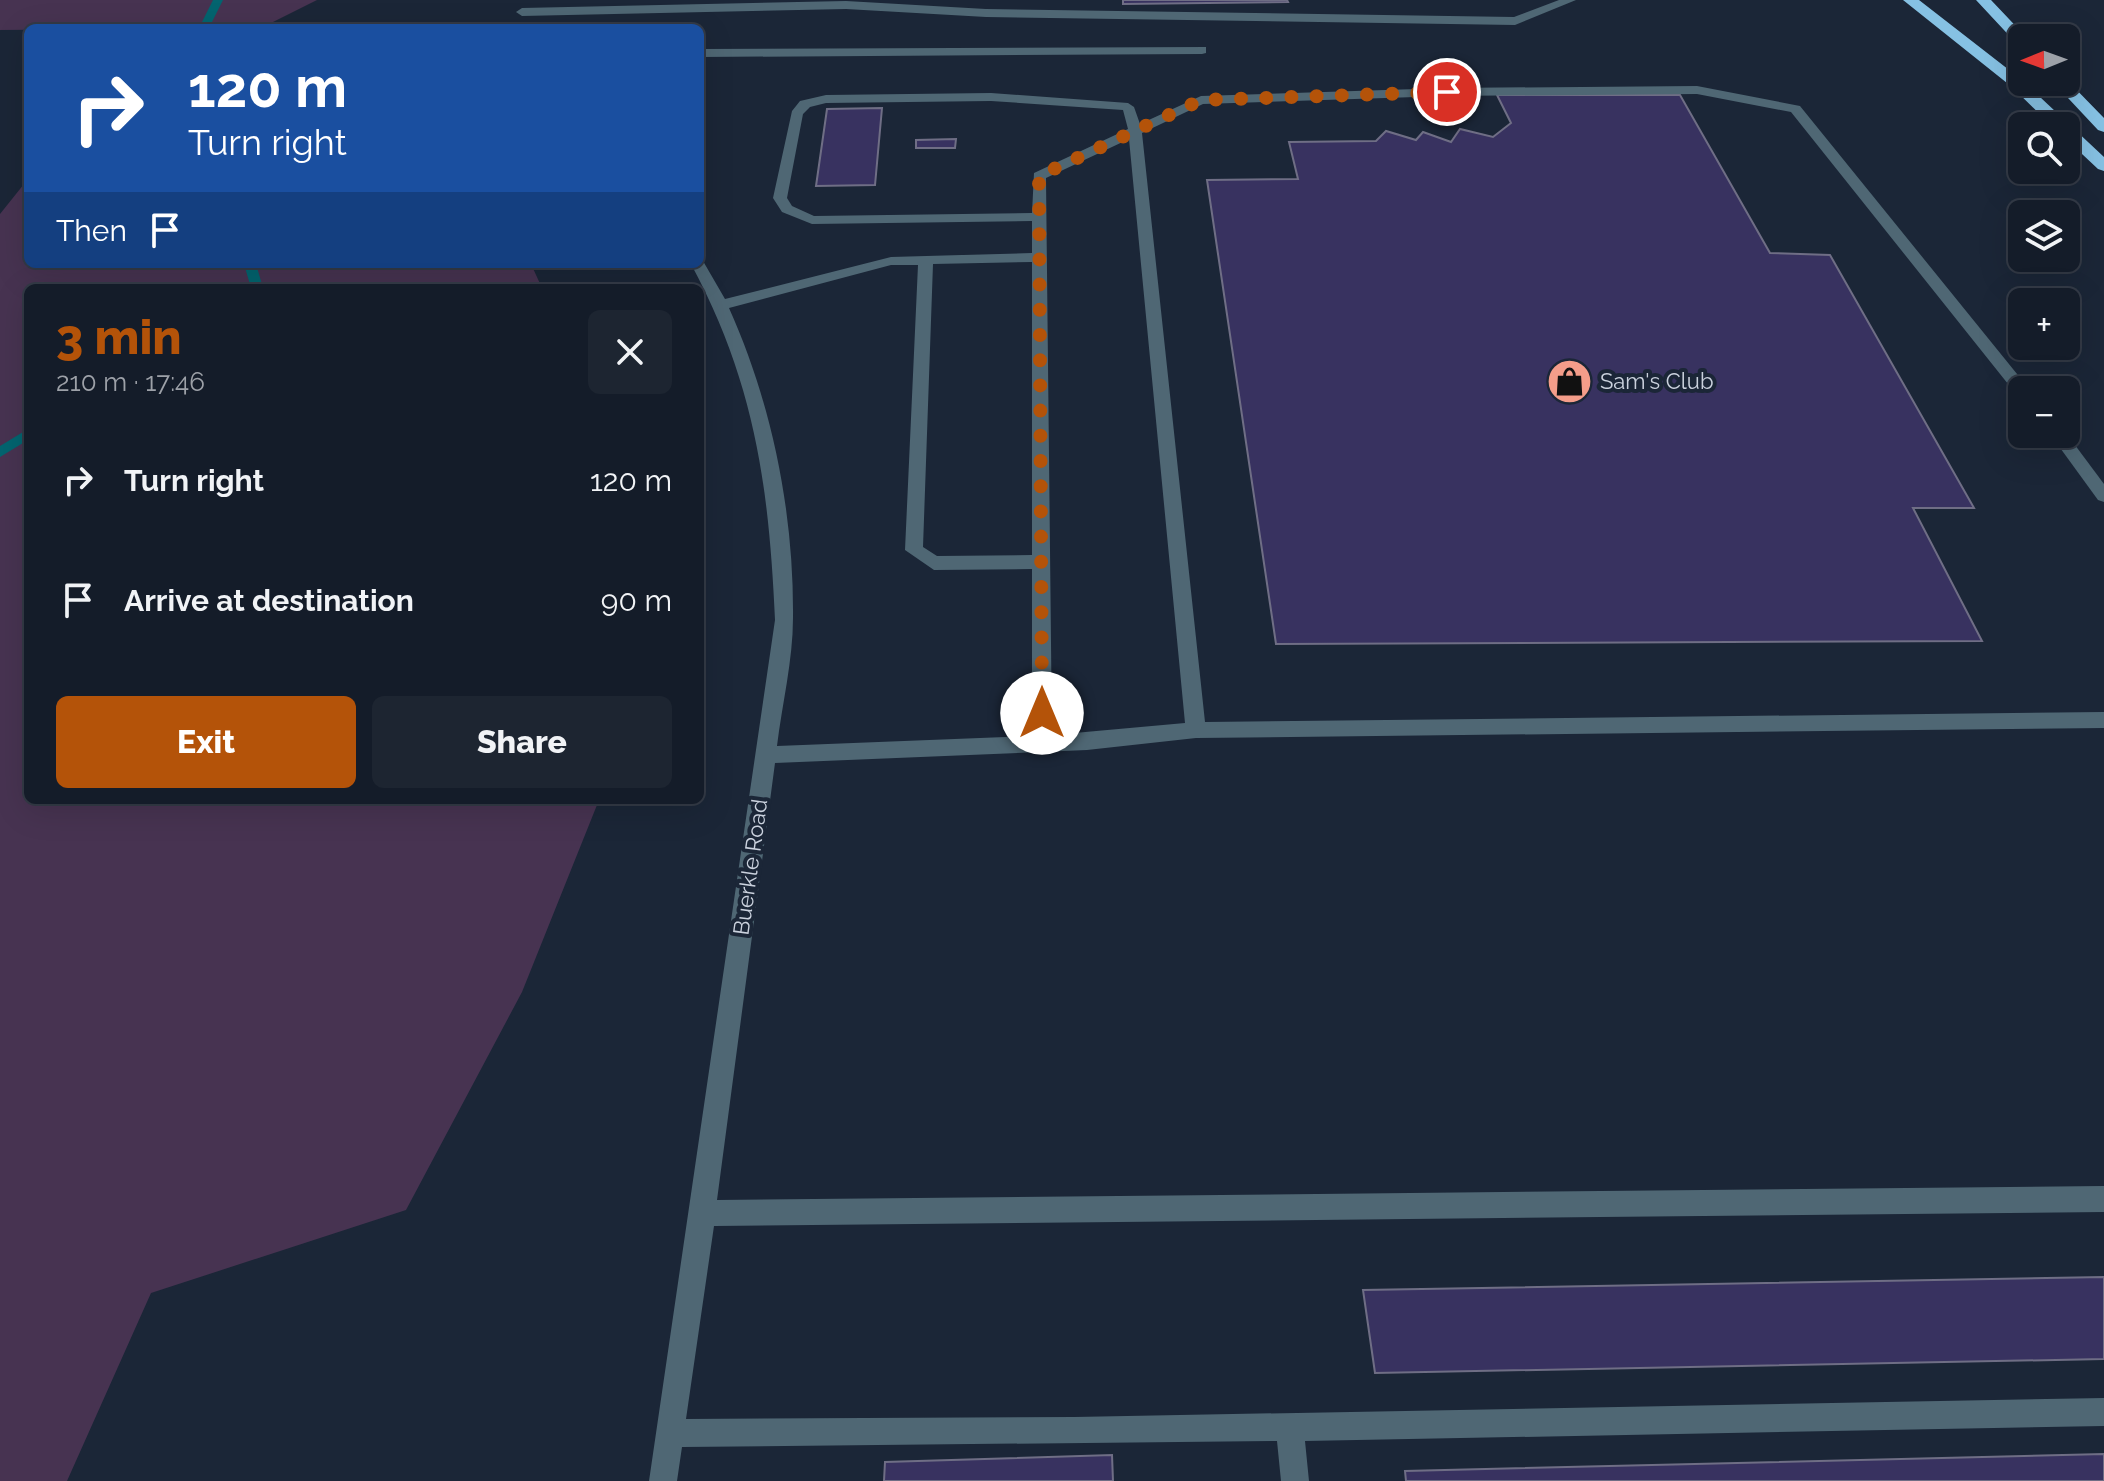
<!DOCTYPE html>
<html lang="en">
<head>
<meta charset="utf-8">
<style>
	:root { --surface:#141c29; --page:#1d2531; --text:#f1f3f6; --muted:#9da1a8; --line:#333a46; --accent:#b45309 }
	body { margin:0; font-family:Raleway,sans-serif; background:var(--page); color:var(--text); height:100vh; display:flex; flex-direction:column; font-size:30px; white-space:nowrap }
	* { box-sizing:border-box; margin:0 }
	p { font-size:26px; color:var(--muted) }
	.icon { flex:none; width:44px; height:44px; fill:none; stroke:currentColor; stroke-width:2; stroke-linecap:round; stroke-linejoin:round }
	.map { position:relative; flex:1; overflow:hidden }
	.panel { position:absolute; left:24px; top:284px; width:680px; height:520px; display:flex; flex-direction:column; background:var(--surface); border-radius:12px; box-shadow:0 8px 32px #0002,0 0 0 2px var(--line) }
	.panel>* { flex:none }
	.guide { position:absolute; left:24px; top:24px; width:680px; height:244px; border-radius:12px; box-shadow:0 8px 32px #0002,0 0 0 2px var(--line); background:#1a4fa0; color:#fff; overflow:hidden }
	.needle { width:52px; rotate:269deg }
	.tools { position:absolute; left:2008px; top:24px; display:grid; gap:16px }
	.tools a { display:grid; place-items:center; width:72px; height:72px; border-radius:12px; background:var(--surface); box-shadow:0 8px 32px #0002,0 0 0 2px var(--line); font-size:40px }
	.pin { position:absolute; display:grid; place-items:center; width:68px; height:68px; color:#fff; margin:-34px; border:4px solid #fff; border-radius:50%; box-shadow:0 2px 8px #0007 }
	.me { position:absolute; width:88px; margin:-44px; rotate:0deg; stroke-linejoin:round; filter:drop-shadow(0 0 6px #0008) }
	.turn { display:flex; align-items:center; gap:28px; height:168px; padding:0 32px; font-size:36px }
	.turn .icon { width:104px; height:104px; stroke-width:2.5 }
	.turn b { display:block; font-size:56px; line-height:68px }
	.then { display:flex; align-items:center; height:76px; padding:0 32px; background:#0003; gap:16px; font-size:30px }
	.round { display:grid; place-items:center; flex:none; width:84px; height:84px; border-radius:12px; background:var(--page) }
	.summary { display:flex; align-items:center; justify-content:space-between; height:136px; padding:0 32px }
	h1 { font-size:48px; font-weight:800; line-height:60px; color:var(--accent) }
	.button { display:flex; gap:16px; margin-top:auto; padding:16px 32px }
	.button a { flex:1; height:92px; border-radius:12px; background:var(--accent); color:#fff; font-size:32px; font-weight:800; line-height:92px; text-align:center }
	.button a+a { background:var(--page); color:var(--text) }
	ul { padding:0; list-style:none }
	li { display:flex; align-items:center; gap:24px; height:120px; padding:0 32px }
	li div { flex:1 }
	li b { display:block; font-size:30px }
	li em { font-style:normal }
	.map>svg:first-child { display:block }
	.green { fill:#473351 }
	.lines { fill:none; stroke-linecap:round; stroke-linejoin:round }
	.stream { fill:#03646f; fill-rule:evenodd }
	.building { fill:#383260; stroke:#6f6e85; stroke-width:2 }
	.minor { fill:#4f6774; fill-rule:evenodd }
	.highway { fill:#86c1e3; fill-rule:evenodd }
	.route { stroke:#b45309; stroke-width:14; stroke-dasharray:0 25.2 }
	.labels { text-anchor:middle; stroke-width:8; stroke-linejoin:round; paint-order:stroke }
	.poi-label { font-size:22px; fill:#cbd2de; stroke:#1b2637; text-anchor:start }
	.street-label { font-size:22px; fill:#cbd2de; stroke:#1b2637 }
</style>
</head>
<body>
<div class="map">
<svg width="2104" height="1481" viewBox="0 0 2104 1481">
	<rect width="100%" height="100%" fill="#1b2637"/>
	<g class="green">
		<path d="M 0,0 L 317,0 L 261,28 L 0,30 Z"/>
		<path d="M 28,179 L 28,264 L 531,264 L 542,288 L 28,288 L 28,800 L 599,800 L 522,992 L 406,1210 L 151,1293 L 67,1481 L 0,1481 L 0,214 Z"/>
	</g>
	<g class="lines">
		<g class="stream">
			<path d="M 213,0 L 223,0 L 209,28 L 199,28 Z"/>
			<path d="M 244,264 L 256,264 L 263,288 L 251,288 Z"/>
			<path d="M 28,429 L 28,440 L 0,457 L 0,446 Z"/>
		</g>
	</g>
	<g class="building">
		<path d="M 1123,0 L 1287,0 L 1288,2 L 1123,4 Z"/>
		<path d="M 1497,95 L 1680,95 L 1770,253 L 1830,255 L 1974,508 L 1913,508 L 1982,641 L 1276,644 L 1207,180 L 1298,179 L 1289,142 L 1376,141 L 1386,131 L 1416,140 L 1423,132 L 1451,142 L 1460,129 L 1493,137 L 1511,123 Z"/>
		<path d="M 882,108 L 875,185 L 816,186 L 827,109 Z"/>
		<path d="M 956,139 L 955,148 L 916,148 L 916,140 Z"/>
		<path d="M 2104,1277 L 2104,1359 L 1375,1373 L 1363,1290 Z"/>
		<path d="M 2104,1454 L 2104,1481 L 1406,1481 L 1405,1471 Z"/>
		<path d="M 1112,1455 L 1113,1481 L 884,1481 L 885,1462 Z"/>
	</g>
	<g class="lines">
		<g class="minor">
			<path d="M 1559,0 L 1576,0 L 1515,25 L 986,17 L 846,9 L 522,16 L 516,12 L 522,8 L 846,1 L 986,9 L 1514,17 Z"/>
			<path d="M 1206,47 L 1206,53 L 1202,54 L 700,57 L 700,49 Z"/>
			<path d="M 1697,86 L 1800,106 L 2030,390 L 2022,390 L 2022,395 L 2016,394 L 1791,112 L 1697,94 L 1447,96 L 1203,104 L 1142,133 L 1205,722 L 2104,712 L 2104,728 L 1196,738 L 1087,750 L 775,763 L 717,1200 L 2104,1186 L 2104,1212 L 714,1226 L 686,1419 L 1074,1417 L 2104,1398 L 2104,1426 L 1305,1441 L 1309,1481 L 1281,1481 L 1277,1441 L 682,1447 L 677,1481 L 649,1481 L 775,620 C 769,487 755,383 691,264 L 703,261 L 725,299 L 891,257 L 1032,253 L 1032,221 L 812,224 L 782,212 L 773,198 L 792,111 L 800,101 L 826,95 L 991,93 L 1128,103 L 1134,107 L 1140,124 L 1201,96 L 1447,88 ZM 991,101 L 1123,110 L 1128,129 L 1034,173 L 1032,213 L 814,216 L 792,206 L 787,198 L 803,114 L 810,107 L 826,103 ZM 1129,139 L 1185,723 L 1052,735 L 1046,178 ZM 1032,262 L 1032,555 L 937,556 L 923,547 L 933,264 ZM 891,265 L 918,265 L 905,550 L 934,570 L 1032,569 L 1032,736 L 777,746 C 782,705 793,660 793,618 C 794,512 772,404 729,308 Z"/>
			<path d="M 2066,433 L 2104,484 L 2104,502 L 2098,500 L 2050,434 Z"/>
		</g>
		<g class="highway">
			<path d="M 1903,0 L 1919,0 L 2022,80 L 2104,157 L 2104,171 L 2098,169 L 2066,139 L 2066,126 L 2052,126 L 2012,87 Z"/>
			<path d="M 1976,0 L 1991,0 L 2027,38 L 2022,38 L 2022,45 L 2017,44 Z"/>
			<path d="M 2066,79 L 2104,118 L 2104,132 L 2098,130 L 2053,82 L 2066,82 Z"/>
		</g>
	</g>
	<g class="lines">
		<path class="route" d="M 1042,713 L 1039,176 L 1201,100 L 1447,92"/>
	</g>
	<defs>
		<symbol id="shop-disc" viewBox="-11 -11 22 22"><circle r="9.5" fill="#f49d8a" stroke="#1b2637"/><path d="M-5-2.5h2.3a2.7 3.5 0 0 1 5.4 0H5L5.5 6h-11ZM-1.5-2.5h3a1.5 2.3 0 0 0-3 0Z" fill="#111"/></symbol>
	</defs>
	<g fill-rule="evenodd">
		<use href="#shop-disc" x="1544" y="356" width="51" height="51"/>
	</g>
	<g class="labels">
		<g class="poi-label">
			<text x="1600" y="389">Sam's Club</text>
		</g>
		<g class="street-label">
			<text transform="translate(750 867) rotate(-82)" y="8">Buerkle Road</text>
		</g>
	</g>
</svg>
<div class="tools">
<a><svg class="needle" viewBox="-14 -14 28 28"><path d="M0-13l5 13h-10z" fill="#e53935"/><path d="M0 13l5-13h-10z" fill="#9da1a8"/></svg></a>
<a><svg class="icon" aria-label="search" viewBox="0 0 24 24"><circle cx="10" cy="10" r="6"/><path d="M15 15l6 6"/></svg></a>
<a><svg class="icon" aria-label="layers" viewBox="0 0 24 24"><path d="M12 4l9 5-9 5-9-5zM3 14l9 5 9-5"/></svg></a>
<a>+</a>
<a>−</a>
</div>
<div class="pin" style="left:1447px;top:92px;background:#d93025"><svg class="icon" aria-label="arrive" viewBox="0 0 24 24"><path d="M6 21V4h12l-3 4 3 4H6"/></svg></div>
<svg class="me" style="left:1042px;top:713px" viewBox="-20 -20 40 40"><circle r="19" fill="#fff"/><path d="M0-13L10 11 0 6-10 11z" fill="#b45309"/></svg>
<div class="guide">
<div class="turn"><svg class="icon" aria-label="right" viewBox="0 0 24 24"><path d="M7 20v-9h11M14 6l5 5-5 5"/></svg><div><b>120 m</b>Turn right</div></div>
<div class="then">Then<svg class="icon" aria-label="arrive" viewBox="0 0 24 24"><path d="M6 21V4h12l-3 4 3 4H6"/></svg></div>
</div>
<section class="panel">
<div class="summary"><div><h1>3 min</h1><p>210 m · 17:46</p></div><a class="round"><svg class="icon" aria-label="close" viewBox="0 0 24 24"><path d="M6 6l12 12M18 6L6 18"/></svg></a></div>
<ul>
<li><svg class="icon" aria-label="right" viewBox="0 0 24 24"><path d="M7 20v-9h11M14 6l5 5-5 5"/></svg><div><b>Turn right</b></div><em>120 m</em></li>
<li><svg class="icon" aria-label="arrive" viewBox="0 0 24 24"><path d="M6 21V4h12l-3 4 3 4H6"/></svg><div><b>Arrive at destination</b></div><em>90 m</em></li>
</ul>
<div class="button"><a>Exit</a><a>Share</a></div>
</section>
</div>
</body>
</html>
